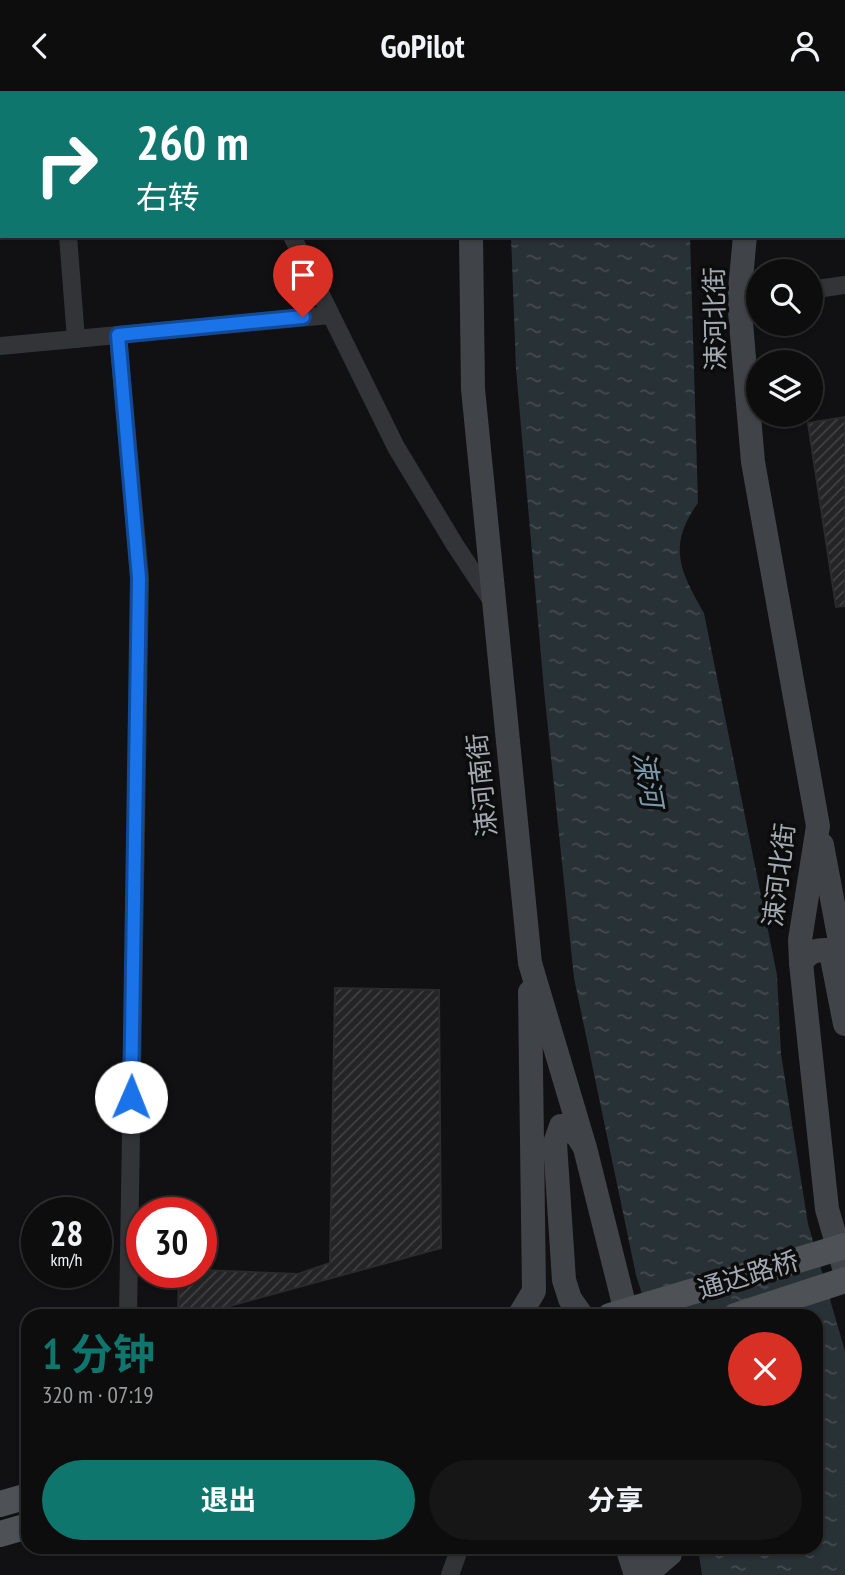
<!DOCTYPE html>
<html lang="zh">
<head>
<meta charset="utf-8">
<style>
	:root { --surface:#0d0d0e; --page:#161617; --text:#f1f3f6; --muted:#9a9c9e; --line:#2d2d2e; --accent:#0f766e }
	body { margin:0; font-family:"PT Sans Narrow","Noto Sans SC",sans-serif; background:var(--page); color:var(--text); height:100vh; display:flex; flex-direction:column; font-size:26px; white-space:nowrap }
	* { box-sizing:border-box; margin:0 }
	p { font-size:23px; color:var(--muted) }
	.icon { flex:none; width:38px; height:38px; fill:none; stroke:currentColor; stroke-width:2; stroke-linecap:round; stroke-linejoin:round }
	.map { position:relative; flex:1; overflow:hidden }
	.drawer { position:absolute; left:21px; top:1218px; width:802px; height:245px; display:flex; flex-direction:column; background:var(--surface); border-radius:21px; box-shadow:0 2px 5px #0004,0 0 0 2px var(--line) }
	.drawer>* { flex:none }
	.banner { position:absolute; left:0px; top:0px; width:845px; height:147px; box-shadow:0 2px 5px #0004,0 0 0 2px var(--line); background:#0f766e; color:#fff; overflow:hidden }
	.buttons { position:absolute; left:746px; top:168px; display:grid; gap:14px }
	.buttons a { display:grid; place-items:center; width:77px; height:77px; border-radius:50%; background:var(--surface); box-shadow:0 2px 5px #0004,0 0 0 2px var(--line); font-size:35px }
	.speed { position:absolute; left:21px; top:1106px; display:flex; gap:14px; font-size:35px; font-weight:700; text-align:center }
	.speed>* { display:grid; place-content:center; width:91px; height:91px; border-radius:50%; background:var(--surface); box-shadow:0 2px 5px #0004,0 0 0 2px var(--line); line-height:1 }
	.speed small { font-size:18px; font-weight:400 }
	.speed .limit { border:10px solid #d22; background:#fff; color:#111 }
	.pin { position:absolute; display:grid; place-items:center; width:60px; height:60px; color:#fff; margin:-72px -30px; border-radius:50% 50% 50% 0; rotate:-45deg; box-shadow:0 0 7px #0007 }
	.pin .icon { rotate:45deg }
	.me { position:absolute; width:77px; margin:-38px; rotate:1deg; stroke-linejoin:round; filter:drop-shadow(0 0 5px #0008) }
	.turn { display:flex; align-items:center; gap:24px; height:147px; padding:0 21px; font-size:32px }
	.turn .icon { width:91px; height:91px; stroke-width:2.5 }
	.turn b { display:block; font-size:49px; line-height:60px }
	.round { display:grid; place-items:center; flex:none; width:74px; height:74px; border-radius:37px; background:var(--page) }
	.overview { display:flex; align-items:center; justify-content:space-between; height:119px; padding:0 21px }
	h1 { font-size:42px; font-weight:700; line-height:52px; color:var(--accent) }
	.action { display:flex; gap:14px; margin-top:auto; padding:14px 21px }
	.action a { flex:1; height:80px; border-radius:42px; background:var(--accent); color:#fff; font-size:28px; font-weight:700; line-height:80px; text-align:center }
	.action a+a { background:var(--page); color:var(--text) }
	header { display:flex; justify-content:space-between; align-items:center; height:91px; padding:0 21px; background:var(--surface); font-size:32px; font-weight:700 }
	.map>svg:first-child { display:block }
	.water { fill:url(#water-ripples) }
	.building { fill:url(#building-hatch); stroke:#2b2b2e; stroke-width:2 }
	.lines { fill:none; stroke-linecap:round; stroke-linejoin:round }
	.minor { stroke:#323437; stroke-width:18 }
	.secondary { stroke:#404347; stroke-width:24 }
	.primary { stroke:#4e5156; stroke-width:26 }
	.primary-bridge { stroke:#4e5156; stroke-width:26 }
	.route-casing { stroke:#114b97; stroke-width:18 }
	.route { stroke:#1a73e8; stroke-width:12 }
	.labels { text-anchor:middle; stroke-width:7; stroke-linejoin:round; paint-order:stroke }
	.street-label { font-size:26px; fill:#a3aab3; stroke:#0c0c0d }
	.water-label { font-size:28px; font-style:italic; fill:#7a9bae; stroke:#0c0c0d }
</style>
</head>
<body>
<header><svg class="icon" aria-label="back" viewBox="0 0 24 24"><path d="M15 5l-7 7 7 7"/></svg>GoPilot<svg class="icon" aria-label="person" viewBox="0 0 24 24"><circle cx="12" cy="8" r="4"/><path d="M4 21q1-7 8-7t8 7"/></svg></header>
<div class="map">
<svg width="845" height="1484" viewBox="0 0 845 1484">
	<defs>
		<pattern id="water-ripples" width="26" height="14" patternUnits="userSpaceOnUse" patternTransform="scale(1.75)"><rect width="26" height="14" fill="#283136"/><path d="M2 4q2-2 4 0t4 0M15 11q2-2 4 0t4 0" fill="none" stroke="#444c51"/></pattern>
		<pattern id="building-hatch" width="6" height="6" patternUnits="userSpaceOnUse" patternTransform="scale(1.75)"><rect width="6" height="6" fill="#242427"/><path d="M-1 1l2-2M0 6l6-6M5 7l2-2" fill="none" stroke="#414144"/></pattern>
	</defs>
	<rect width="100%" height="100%" fill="#111113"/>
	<g class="water">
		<path d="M 508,0 L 691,0 L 507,2 Z"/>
		<path d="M 511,145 L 690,145 L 698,412 C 667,455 680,480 704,522 L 777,884 L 781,963 L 808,1133 L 845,1260 L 845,1484 L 702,1484 L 698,1456 L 816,1456 L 816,1225 L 649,1225 L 636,1184 L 574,887 L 544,599 L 516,278 Z"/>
	</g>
	<g class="building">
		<path d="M 845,326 L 845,515 L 836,516 L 808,332 Z"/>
		<path d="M 335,897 L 439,899 L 441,1157 L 193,1225 L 178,1225 L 179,1181 L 201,1181 L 201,1179 L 298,1183 L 330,1172 Z"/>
	</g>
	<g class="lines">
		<g class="minor">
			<path d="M 56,0 L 56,2"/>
			<path d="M 238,0 L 239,2"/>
			<path d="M 68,145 L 76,248"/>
			<path d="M 292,145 L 396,356 L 455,454 L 492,510"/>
			<path d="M 810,199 L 845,194"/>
			<path d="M 739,209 L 758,207"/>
			<path d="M 118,244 L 140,487 L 128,1225"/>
			<path d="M 0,255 L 330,224"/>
			<path d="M 450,1484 L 460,1456"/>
		</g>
		<g class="secondary">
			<path d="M 469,0 L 469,2"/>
			<path d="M 756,2 L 756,0"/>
			<path d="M 471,145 L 473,298 L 530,872 L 585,1057 L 627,1225"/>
			<path d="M 745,145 L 739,209 L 753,371 L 818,735 L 800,849 L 801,872 L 827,1118 L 845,1180"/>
			<path d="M 822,754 L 845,877"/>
			<path d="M 801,872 C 808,862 813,859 826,859 L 832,867 L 845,933"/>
			<path d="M 519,1225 L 534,1200 L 530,901"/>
			<path d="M 582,1225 L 570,1208 L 564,1189 L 555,1052 L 561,1035 L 571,1035 L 584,1055"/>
			<path d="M 627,1456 L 636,1484"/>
			<path d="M 646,1456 L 656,1475 L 670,1463"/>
		</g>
		<g class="primary">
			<path d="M 735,1225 L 845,1189"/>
			<path d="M 0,1413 L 28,1405"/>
			<path d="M 0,1443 L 28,1435"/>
		</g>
		<path class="primary-bridge" d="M 610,1225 L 845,1155"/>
	</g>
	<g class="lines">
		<defs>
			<path id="route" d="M 131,1006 L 139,487 L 118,244 L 303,226"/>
		</defs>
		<use href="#route" class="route-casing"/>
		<use href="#route" class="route"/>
	</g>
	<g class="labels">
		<g class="street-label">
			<text transform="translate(715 228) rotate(-91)" y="9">涑河北街</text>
			<text transform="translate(482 694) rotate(-96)" y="9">涑河南街</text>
			<text transform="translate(779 784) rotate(-83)" y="9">涑河北街</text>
			<text transform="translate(748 1184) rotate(-17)" y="9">通达路桥</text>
		</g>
		<g class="water-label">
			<text transform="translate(648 688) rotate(80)" y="10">涑河</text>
		</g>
	</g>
</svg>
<div class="buttons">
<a><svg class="icon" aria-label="search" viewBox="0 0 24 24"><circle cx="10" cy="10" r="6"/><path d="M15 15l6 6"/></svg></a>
<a><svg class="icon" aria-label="layers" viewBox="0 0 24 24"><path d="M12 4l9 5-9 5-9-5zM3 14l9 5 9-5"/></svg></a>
</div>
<div class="speed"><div>28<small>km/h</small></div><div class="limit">30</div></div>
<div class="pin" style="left:303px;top:226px;background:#d93025"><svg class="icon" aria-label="arrive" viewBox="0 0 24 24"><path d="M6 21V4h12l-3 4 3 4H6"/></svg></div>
<svg class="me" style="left:131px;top:1006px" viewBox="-20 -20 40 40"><circle r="19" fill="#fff"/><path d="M0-13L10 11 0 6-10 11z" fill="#1a73e8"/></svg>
<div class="banner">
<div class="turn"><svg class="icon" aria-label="right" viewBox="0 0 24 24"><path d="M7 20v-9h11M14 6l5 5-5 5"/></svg><div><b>260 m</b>右转</div></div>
</div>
<section class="drawer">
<div class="overview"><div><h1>1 分钟</h1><p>320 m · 07:19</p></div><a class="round" style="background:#d93025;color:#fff"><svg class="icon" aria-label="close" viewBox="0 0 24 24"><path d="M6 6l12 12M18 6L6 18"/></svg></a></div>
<div class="action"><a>退出</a><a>分享</a></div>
</section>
</div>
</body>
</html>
